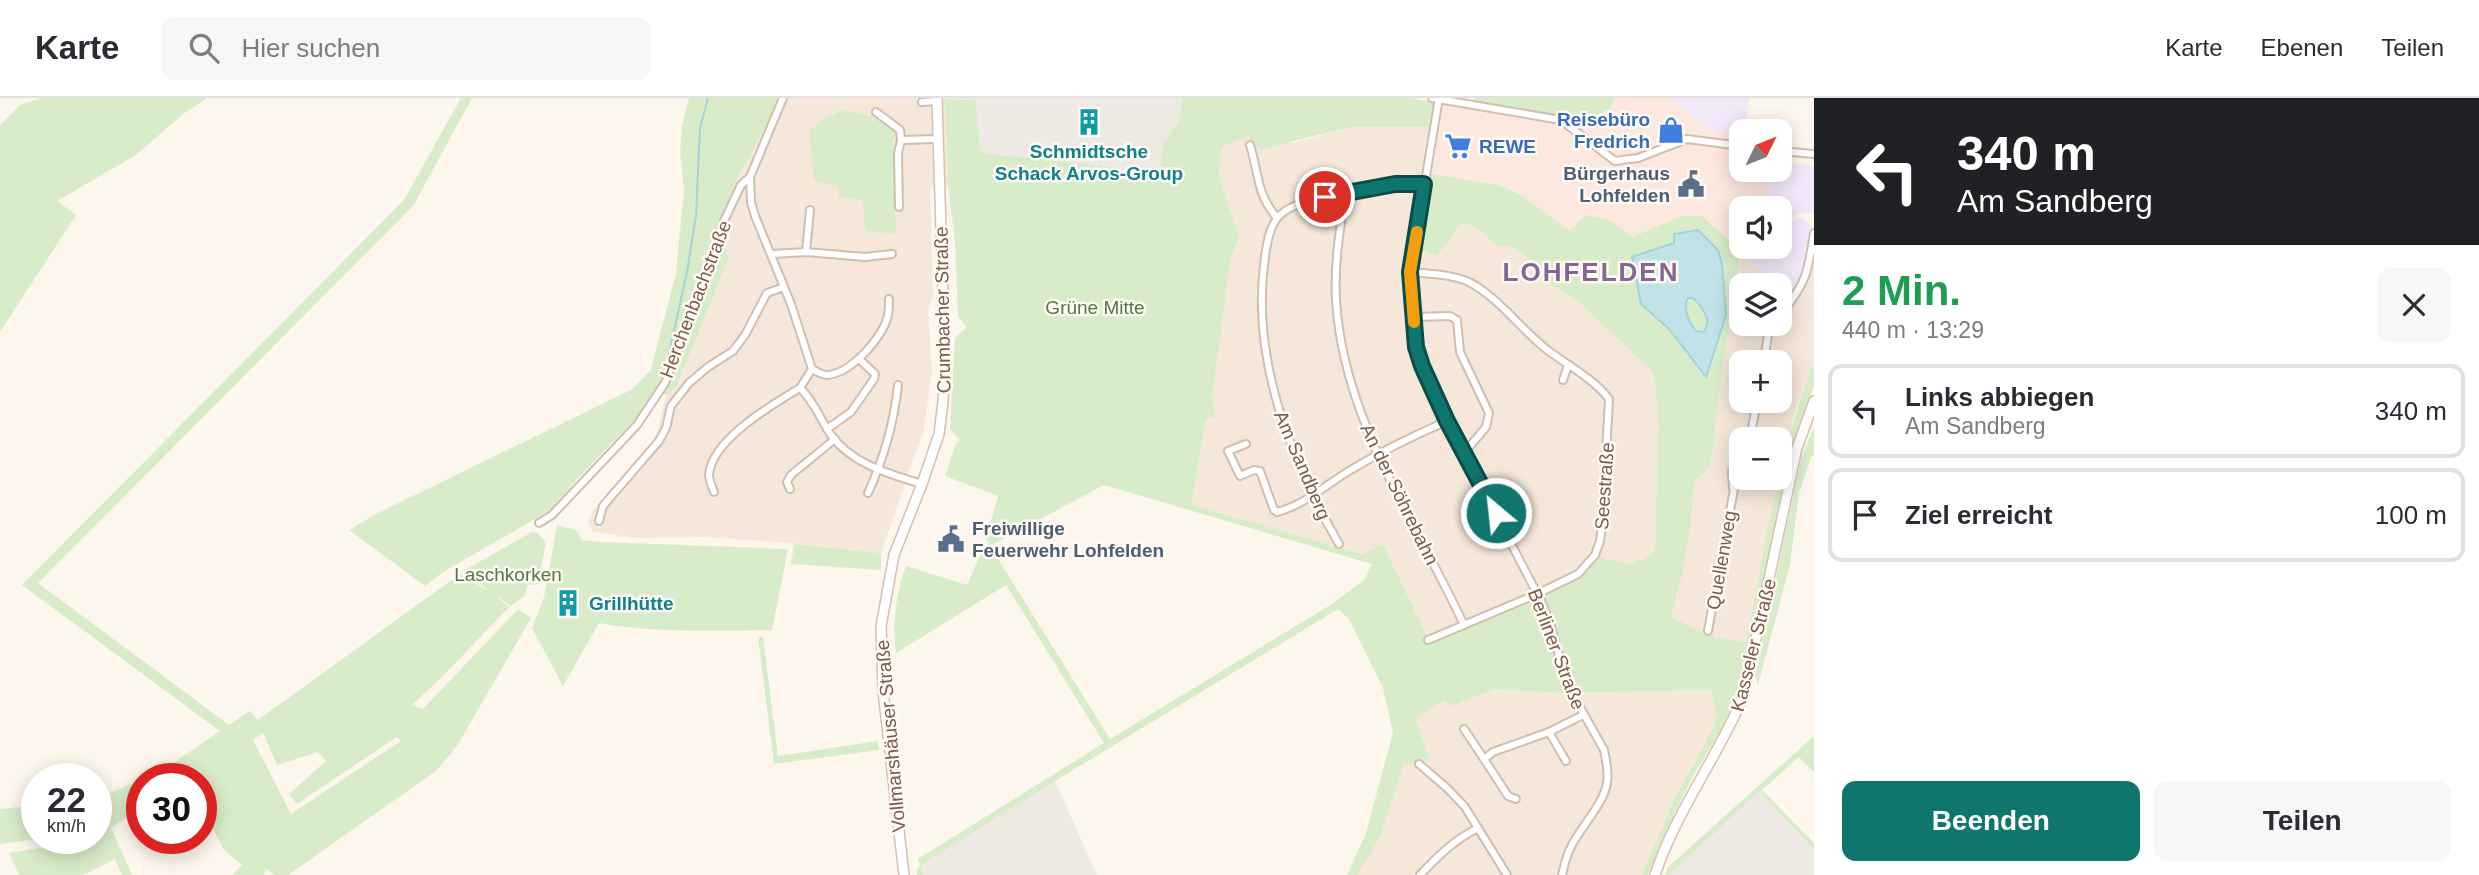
<!DOCTYPE html>
<html lang="de">
<head>
<meta charset="utf-8">
<style>
	:root { --surface:#fff; --page:#f7f7f7; --text:#2b2b33; --muted:#7c7c81; --line:#e1e1e2; --accent:#0f766e }
	body { margin:0; font-family:Arial,sans-serif; background:var(--page); color:var(--text); height:100vh; display:flex; flex-direction:column; font-size:26px; white-space:nowrap }
	* { box-sizing:border-box; margin:0 }
	p { font-size:23px; color:var(--muted) }
	.icon { flex:none; width:38px; height:38px; fill:none; stroke:currentColor; stroke-width:2; stroke-linecap:round; stroke-linejoin:round }
	.map { position:relative; flex:1; overflow:hidden }
	.side { display:flex; flex-direction:column; background:var(--surface); width:665px }
	.side>* { flex:none }
	.hud { background:#202124; color:#fff; overflow:hidden }
	.needle { width:46px; rotate:47deg }
	.controls { position:absolute; left:1729px; top:21px; display:grid; gap:14px }
	.controls a { display:grid; place-items:center; width:63px; height:63px; border-radius:14px; background:var(--surface); box-shadow:0 4px 18px #0003; font-size:35px }
	.speed { position:absolute; left:21px; top:665px; display:flex; gap:14px; font-size:35px; font-weight:700; text-align:center }
	.speed>* { display:grid; place-content:center; width:91px; height:91px; border-radius:50%; background:var(--surface); box-shadow:0 4px 18px #0003; line-height:1 }
	.speed small { font-size:18px; font-weight:400 }
	.speed .limit { border:10px solid #d22; background:#fff; color:#111 }
	.pin { position:absolute; display:grid; place-items:center; width:60px; height:60px; color:#fff; margin:-30px; border:4px solid #fff; border-radius:50%; box-shadow:0 2px 7px #0007 }
	.me { position:absolute; width:77px; margin:-38px; rotate:332deg; stroke-linejoin:round; filter:drop-shadow(0 0 5px #0008) }
	.turn { display:flex; align-items:center; gap:24px; height:147px; padding:0 28px; font-size:32px }
	.turn .icon { width:91px; height:91px; stroke-width:2.5 }
	.turn b { display:block; font-size:49px; line-height:60px }
	.round { display:grid; place-items:center; flex:none; width:74px; height:74px; border-radius:14px; background:var(--page) }
	.headline { display:flex; align-items:center; justify-content:space-between; height:119px; padding:0 28px }
	h1 { font-size:42px; font-weight:700; line-height:52px; color:#1e9e55 }
	.action { display:flex; gap:14px; margin-top:auto; padding:14px 28px }
	.action a { flex:1; height:80px; border-radius:14px; background:var(--accent); color:#fff; font-size:28px; font-weight:700; line-height:80px; text-align:center }
	.action a+a { background:var(--page); color:var(--text) }
	ul { padding:0; list-style:none }
	li { display:flex; align-items:center; gap:21px; height:94px; margin:0 14px 10px; padding:0 14px; border:4px solid var(--line); border-radius:14px }
	li div { flex:1 }
	li b { display:block; font-size:26px }
	li em { font-style:normal }
	header { display:flex; align-items:center; gap:42px; box-sizing:border-box; height:98px; padding:0 35px; background:var(--surface); border-bottom:2px solid var(--line) }
	header strong { font-size:33px }
	nav { display:flex; gap:38px; margin-inline-start:auto; font-size:24px }
	.search { width:490px; height:63px; background:var(--page); display:flex; align-items:center; gap:18px; box-sizing:border-box; padding:0 24px; border-radius:14px; color:var(--muted); font-size:26px }
	main { display:flex; flex:1; min-height:0 }
	.map>svg:first-child { display:block }
	.residential { fill:#f5e8da; fill-rule:evenodd }
	.commercial { fill:#fde8e0 }
	.industrial { fill:#efe9e4 }
	.education { fill:#f3e8fa }
	.green { fill:#d8ecc9; fill-rule:evenodd }
	.water { fill:#bfe3e8; stroke:#a5d3da; stroke-width:2; fill-rule:evenodd }
	.lines { fill:none; stroke-linecap:round; stroke-linejoin:round }
	.stream { stroke:#a5d3da; stroke-width:2 }
	.minor-casing { stroke:#d1beb0; stroke-width:10 }
	.secondary-casing { stroke:#d6c0b0; stroke-width:12 }
	.minor { stroke:#fff; stroke-width:6 }
	.secondary { stroke:#fff; stroke-width:9 }
	.route-casing { stroke:#0a4d48; stroke-width:18 }
	.route { stroke:#0f766e; stroke-width:12 }
	.slow { stroke:#f59e0b; stroke-width:12 }
	.labels { text-anchor:middle; stroke-width:5; stroke-linejoin:round; paint-order:stroke }
	.shop-label { font-size:19px; font-weight:bold; fill:#366cbe; stroke:#fffaf3; text-anchor:end }
	.culture-label { font-size:19px; font-weight:bold; fill:#0d838f; stroke:#fffaf3 }
	.service-label { font-size:19px; font-weight:bold; fill:#4e5e75; stroke:#fffaf3; text-anchor:end }
	.street-label { font-size:19px; fill:#7a5c4d; stroke:#fffaf3 }
	.park-label { font-size:19px; fill:#537a41; stroke:#fffaf3 }
	.district-label { font-size:26px; font-weight:bold; letter-spacing:2px; fill:#846695; stroke:#fffaf3 }
</style>
</head>
<body>
<header>
<strong>Karte</strong>
<div class="search"><svg class="icon" aria-label="search" viewBox="0 0 24 24"><circle cx="10" cy="10" r="6"/><path d="M15 15l6 6"/></svg>Hier suchen</div>
<nav><a>Karte</a><a>Ebenen</a><a>Teilen</a></nav>
</header>
<main>
<div class="map">
<svg width="1814" height="777" viewBox="0 0 1814 777">
	<rect width="100%" height="100%" fill="#fdf6ec"/>
	<g class="residential">
		<path d="M 777,0 L 945,0 L 948,88 L 930,89 L 933,198 L 928,211 L 932,274 L 924,331 L 881,455 L 789,445 L 705,439 L 638,440 L 593,434 L 588,423 L 593,412 L 640,361 L 657,335 L 666,297 L 676,290 L 729,160 L 717,136 L 736,83 L 770,21 Z"/>
		<path d="M 1351,29 L 1431,29 L 1411,150 L 1437,158 L 1463,124 L 1484,134 L 1495,148 L 1510,148 L 1534,164 L 1536,173 L 1540,179 L 1582,207 L 1654,275 L 1658,321 L 1655,454 L 1630,468 L 1585,475 L 1547,495 L 1430,544 L 1383,446 L 1362,456 L 1192,407 L 1206,321 L 1217,319 L 1212,301 L 1231,159 L 1239,139 L 1219,76 L 1220,48 L 1250,38 L 1293,45 Z"/>
		<path d="M 1814,156 L 1814,263 L 1797,307 L 1780,376 L 1780,341 L 1741,341 L 1741,380 L 1779,380 L 1746,545 L 1713,539 L 1671,520 L 1678,495 L 1693,408 L 1694,385 L 1711,368 L 1718,301 L 1740,158 L 1799,200 L 1809,183 ZM 1741,187 L 1780,187 L 1780,226 L 1741,226 ZM 1741,264 L 1780,264 L 1780,303 L 1741,303 Z"/>
		<path d="M 1496,591 L 1558,595 L 1711,592 L 1716,618 L 1714,628 L 1672,706 L 1642,777 L 1358,777 L 1381,737 L 1404,665 L 1415,620 L 1445,601 L 1451,608 Z"/>
	</g>
	<path class="commercial" d="M 1444,0 L 1462,0 L 1567,18 L 1591,19 L 1611,11 L 1615,0 L 1670,0 L 1709,31 L 1741,37 L 1741,72 L 1772,72 L 1766,110 L 1741,110 L 1741,146 L 1735,148 L 1701,118 L 1682,118 L 1632,139 L 1612,123 L 1570,134 L 1521,97 L 1501,87 L 1431,76 Z"/>
	<g class="industrial">
		<path d="M 945,0 L 1182,0 L 1180,21 L 1163,45 L 1161,79 L 1124,76 L 1117,69 L 988,56 L 980,52 L 976,2 Z"/>
		<path d="M 1055,683 L 1097,777 L 923,777 L 920,767 Z"/>
		<path d="M 1759,694 L 1814,751 L 1814,777 L 1669,777 Z"/>
	</g>
	<g class="education">
		<path d="M 1670,0 L 1750,0 L 1745,33 L 1741,33 L 1741,37 L 1710,32 Z"/>
		<path d="M 1780,63 L 1814,68 L 1814,115 L 1798,116 L 1780,125 L 1780,110 L 1766,110 L 1772,72 L 1780,72 Z"/>
		<path d="M 1799,120 L 1807,123 L 1812,128 L 1803,175 L 1792,195 L 1735,154 L 1735,148 L 1741,146 L 1741,149 L 1780,149 L 1780,128 Z"/>
	</g>
	<g class="green">
		<path d="M 40,0 L 207,0 L 183,16 L 136,57 L 57,103 L 76,117 L 0,234 L 0,27 L 20,7 Z"/>
		<path d="M 461,0 L 472,0 L 413,108 L 38,485 L 229,627 L 250,613 L 258,622 L 460,476 L 492,495 L 463,473 L 532,434 L 537,435 L 546,444 L 538,486 L 528,487 L 524,498 L 511,508 L 494,496 L 509,509 L 442,579 L 412,607 L 423,611 L 518,511 L 531,520 L 457,648 L 436,673 L 288,777 L 275,777 L 266,771 L 264,777 L 232,777 L 242,767 L 223,751 L 206,715 L 201,709 L 201,681 L 143,681 L 166,670 L 220,633 L 22,487 L 404,102 ZM 263,635 L 277,667 L 318,654 L 326,663 L 289,696 L 297,706 L 397,639 L 401,643 L 291,716 L 253,642 Z"/>
		<path d="M 689,0 L 777,0 L 770,21 L 736,83 L 717,136 L 729,160 L 676,290 L 666,297 L 657,289 L 642,314 L 577,381 L 551,412 L 443,474 L 425,488 L 349,432 L 376,416 L 631,292 L 651,272 L 676,175 L 684,91 L 680,54 L 682,28 Z"/>
		<path d="M 1182,0 L 1410,0 L 1434,4 L 1431,29 L 1351,29 L 1262,51 L 1252,46 L 1249,38 L 1221,49 L 1219,76 L 1239,139 L 1231,159 L 1212,301 L 1217,319 L 1206,321 L 1192,407 L 1362,456 L 1383,446 L 1430,544 L 1547,495 L 1585,475 L 1600,459 L 1630,467 L 1655,454 L 1658,321 L 1654,275 L 1582,207 L 1540,179 L 1534,164 L 1510,148 L 1495,148 L 1484,134 L 1463,124 L 1437,158 L 1418,151 L 1431,76 L 1500,87 L 1521,97 L 1570,133 L 1585,117 L 1612,123 L 1632,139 L 1682,118 L 1702,118 L 1735,148 L 1735,154 L 1740,158 L 1718,301 L 1711,368 L 1694,385 C 1692,430 1684,476 1671,519 L 1713,539 L 1746,544 C 1765,449 1779,354 1814,263 L 1814,287 L 1790,359 L 1741,588 L 1722,631 L 1693,678 L 1668,729 L 1648,777 L 1642,777 L 1672,706 L 1714,628 L 1716,618 L 1711,592 L 1558,595 L 1496,591 L 1451,608 L 1444,602 L 1415,620 L 1430,660 L 1417,668 L 1404,665 L 1381,737 L 1358,777 L 1347,777 L 1366,735 L 1393,635 L 1383,590 L 1349,521 L 1338,511 L 1055,683 L 921,767 L 923,777 L 917,777 L 917,772 L 920,767 L 918,761 L 1104,645 L 1006,487 L 896,555 C 892,527 896,494 906,468 L 967,487 L 983,451 L 990,448 L 986,440 L 998,398 L 945,378 L 956,346 L 960,342 L 950,331 L 955,240 L 967,229 L 958,218 L 955,144 L 948,88 L 945,1 L 976,2 L 980,52 L 988,56 L 1117,69 L 1124,76 L 1160,79 L 1163,45 L 1180,21 ZM 1674,145 L 1722,167 L 1726,217 L 1706,278 L 1669,231 L 1641,206 L 1632,159 ZM 1104,387 L 1372,466 L 1364,482 L 1332,506 L 1110,641 L 990,448 Z"/>
		<path d="M 1474,0 L 1615,0 L 1611,11 L 1591,19 L 1567,18 L 1485,5 L 1474,2 Z"/>
		<path d="M 845,12 L 877,20 L 895,34 L 893,45 L 896,136 L 865,133 L 863,102 L 839,99 L 838,88 L 814,83 L 809,33 L 824,21 Z"/>
		<path d="M 1688,200 L 1693,200 C 1700,206 1705,214 1708,223 L 1704,234 L 1696,234 C 1689,224 1682,211 1688,200 Z"/>
		<path d="M 1814,329 L 1814,356 L 1811,359 L 1799,395 L 1790,467 L 1758,587 L 1755,578 L 1801,361 Z"/>
		<path d="M 557,427 L 576,432 L 582,442 L 600,444 L 788,451 L 772,532 C 715,533 656,535 599,525 L 563,588 L 532,530 L 544,499 Z"/>
		<path d="M 794,446 L 881,455 L 881,472 L 791,466 Z"/>
		<path d="M 758,539 L 763,539 L 778,658 L 878,643 L 879,652 L 774,666 Z"/>
		<path d="M 1814,638 L 1814,674 L 1799,659 L 1762,692 L 1814,745 L 1814,751 L 1759,694 L 1669,777 L 1665,777 L 1668,769 Z"/>
		<path d="M 142,681 L 142,709 L 111,730 L 132,777 L 122,777 L 115,761 L 83,777 L 19,777 L 9,755 L 76,744 L 78,740 L 96,740 L 96,701 Z"/>
		<path d="M 37,707 L 37,740 L 45,740 L 0,746 L 0,711 Z"/>
	</g>
	<path class="water" d="M 1698,132 L 1718,152 L 1722,167 L 1726,217 L 1706,279 L 1669,231 L 1641,206 L 1632,159 L 1674,145 L 1674,136 ZM 1688,200 L 1693,200 C 1700,206 1705,214 1708,223 L 1704,234 L 1696,233 C 1689,224 1682,211 1688,200 Z"/>
	<g class="lines">
		<path class="stream" d="M 667,265 L 687,174 L 696,117 L 700,30 L 708,0"/>
		<defs>
			<g id="minor">
				<path d="M 1432,0 L 1561,22 L 1615,63 L 1638,60 L 1687,41 L 1741,48"/>
				<path d="M 1439,0 L 1410,174 L 1416,249 L 1422,268 L 1447,323 L 1541,503 L 1550,525 L 1567,586 L 1604,652 C 1606,662 1609,674 1607,685 C 1604,703 1588,721 1578,737 C 1569,749 1565,762 1562,777"/>
				<path d="M 922,4 L 937,3"/>
				<path d="M 876,14 L 900,32 L 901,42"/>
				<path d="M 1250,47 C 1259,76 1256,95 1277,120"/>
				<path d="M 1780,53 L 1814,56"/>
				<path d="M 750,79 L 751,104 L 755,118 L 791,206 L 812,271 L 800,290"/>
				<path d="M 1345,96 C 1340,131 1334,166 1336,202 C 1343,321 1415,422 1464,527"/>
				<path d="M 899,109 L 898,56 L 901,42 L 938,41"/>
				<path d="M 806,154 L 810,112"/>
				<path d="M 772,156 L 806,154 L 865,159 L 892,156"/>
				<path d="M 1410,174 C 1429,176 1451,176 1469,184 C 1499,200 1520,230 1546,251 C 1567,267 1593,280 1609,301 L 1602,427 L 1600,443 L 1595,457 L 1578,476 L 1537,496 L 1428,542"/>
				<path d="M 1780,217 C 1806,186 1808,175 1814,135"/>
				<path d="M 1413,219 L 1450,218 L 1457,222 L 1460,254 L 1489,315 L 1486,329 L 1464,355"/>
				<path d="M 1764,264 L 1768,236 L 1774,226"/>
				<path d="M 812,271 C 817,274 822,277 827,277 C 850,276 884,239 888,217 C 889,212 889,206 889,201"/>
				<path d="M 1563,282 L 1568,267"/>
				<path d="M 800,290 C 814,303 820,321 831,337 C 852,366 889,376 922,386"/>
				<path d="M 827,331 L 851,314 L 874,281 L 875,276 L 859,261"/>
				<path d="M 1750,341 L 1757,303"/>
				<path d="M 1246,346 L 1228,353 L 1240,378 L 1254,372 L 1260,373 L 1274,412 L 1277,414 C 1305,407 1329,384 1354,370 C 1384,352 1415,337 1447,323"/>
				<path d="M 1733,390 L 1732,373 L 1741,365"/>
				<path d="M 790,391 L 787,384 L 791,377 L 835,341"/>
				<path d="M 714,394 C 712,389 709,382 709,377 C 711,342 773,306 800,290"/>
				<path d="M 868,395 C 884,360 894,325 898,287"/>
				<path d="M 599,423 L 603,408 L 659,343 L 666,330 L 671,308 L 689,285 L 708,269 L 733,253 L 745,237 L 767,195 L 784,189"/>
				<path d="M 539,425 L 552,417 L 637,327 L 665,285 L 697,205 L 724,123 L 741,87 L 750,79 L 783,0"/>
				<path d="M 1339,446 C 1292,364 1252,264 1264,167 C 1266,151 1268,129 1280,117 C 1301,96 1394,86 1425,86"/>
				<path d="M 1708,533 L 1734,391 L 1742,380"/>
				<path d="M 1464,631 L 1484,661"/>
				<path d="M 1549,634 L 1566,663"/>
				<path d="M 1419,666 L 1448,691 L 1465,709 L 1507,777"/>
				<path d="M 1516,701 L 1508,698 L 1484,661 L 1493,654 L 1549,634 L 1583,617"/>
				<path d="M 1420,777 C 1438,758 1454,742 1478,730"/>
			</g>
			<g id="secondary">
				<path d="M 904,777 L 883,593 L 881,528 L 894,457 L 922,386 L 939,336 L 943,304 L 945,265 L 937,0"/>
				<path d="M 1655,777 C 1676,713 1718,659 1744,597 L 1797,350 L 1814,303"/>
			</g>
		</defs>
		<use href="#minor" class="minor-casing"/>
		<use href="#secondary" class="secondary-casing"/>
		<use href="#minor" class="minor"/>
		<use href="#secondary" class="secondary"/>
	</g>
	<g class="lines">
		<defs>
			<path id="route" d="M 1325,99 L 1395,86 L 1424,86 L 1410,174 L 1416,249 L 1422,268 L 1447,323 L 1496,415"/>
		</defs>
		<use href="#route" class="route-casing"/>
		<use href="#route" class="route"/>
		<path class="slow" d="M 1414,224 L 1410,174 L 1417,134"/>
	</g>
	<defs>
		<symbol id="building-bare" viewBox="-9 -9 18 18"><path d="M-4-6H4V6H1V3H-1V6H-4ZM-2.5-4.3h1.7v1.8h-1.7ZM.8-4.3h1.7v1.8H.8ZM-2.5-1h1.7V.8h-1.7ZM.8-1h1.7V.8H.8Z" fill="#0f9aa8" stroke="#fffaf3" stroke-width="2.5" paint-order="stroke"/></symbol>
		<symbol id="shop-bare" viewBox="-9 -9 18 18"><path d="M-5-2.5h2.3a2.7 3.5 0 0 1 5.4 0H5L5.5 6h-11ZM-1.5-2.5h3a1.5 2.3 0 0 0-3 0Z" fill="#3f7fe0" stroke="#fffaf3" stroke-width="2.5" paint-order="stroke"/></symbol>
		<symbol id="supermarket-bare" viewBox="-9 -9 18 18"><path d="M-6-5.5h2.5l.6 2H6L4.5 2H-2.5L-4.4-4H-6ZM-1.5 3.2a1.3 1.3 0 1 0 .1 0ZM3 3.2a1.3 1.3 0 1 0 .1 0Z" fill="#3f7fe0" stroke="#fffaf3" stroke-width="2.5" paint-order="stroke"/></symbol>
		<symbol id="civic-bare" viewBox="-9 -9 18 18"><path d="M-.6-6.5H3V-4.5H.6V-3L4-1V1h2V6H-6V1h2V-1L-.6-3ZM-1.2 2.5V6h2.4V2.5Z" fill="#5c6f8a" stroke="#fffaf3" stroke-width="2.5" paint-order="stroke"/></symbol>
	</defs>
	<g fill-rule="evenodd">
		<use href="#building-bare" x="1070" y="5" width="38" height="38"/>
		<use href="#shop-bare" x="1652" y="13" width="38" height="38"/>
		<use href="#supermarket-bare" x="1439" y="29" width="38" height="38"/>
		<use href="#civic-bare" x="1672" y="67" width="38" height="38"/>
		<use href="#civic-bare" x="932" y="422" width="38" height="38"/>
		<use href="#building-bare" x="549" y="486" width="38" height="38"/>
	</g>
	<g class="labels">
		<g class="shop-label">
			<text x="1650" y="28">Reisebüro<tspan x="1650" dy="22">Fredrich</tspan></text>
			<text x="1479" y="55" text-anchor="start">REWE</text>
		</g>
		<g class="culture-label">
			<text x="1089" y="60">Schmidtsche<tspan x="1089" dy="22">Schack Arvos-Group</tspan></text>
			<text x="589" y="512" text-anchor="start">Grillhütte</text>
		</g>
		<g class="service-label">
			<text x="1670" y="82">Bürgerhaus<tspan x="1670" dy="22">Lohfelden</tspan></text>
			<text x="972" y="437" text-anchor="start">Freiwillige<tspan x="972" dy="22">Feuerwehr Lohfelden</tspan></text>
		</g>
		<g class="street-label">
			<text transform="translate(695 201) rotate(-69)" y="7">Herchenbachstraße</text>
			<text transform="translate(942 212) rotate(-91)" y="7">Crumbacher Straße</text>
			<text transform="translate(1303 367) rotate(67)" y="7">Am Sandberg</text>
			<text transform="translate(1604 388) rotate(-86)" y="7">Seestraße</text>
			<text transform="translate(1400 396) rotate(64)" y="7">An der Söhrebahn</text>
			<text transform="translate(1721 462) rotate(-80)" y="7">Quellenweg</text>
			<text transform="translate(1753 547) rotate(-76)" y="7">Kasseler Straße</text>
			<text transform="translate(1557 551) rotate(69)" y="7">Berliner Straße</text>
			<text transform="translate(890 638) rotate(-95)" y="7">Vollmarshäuser Straße</text>
		</g>
		<g class="park-label">
			<text x="1095" y="216">Grüne Mitte</text>
			<text x="508" y="483">Laschkorken</text>
		</g>
		<g class="district-label">
			<text x="1591" y="183">LOHFELDEN</text>
		</g>
	</g>
</svg>
<div class="controls">
<a><svg class="needle" viewBox="-14 -14 28 28"><path d="M0-13l5 13h-10z" fill="#e53935"/><path d="M0 13l5-13h-10z" fill="#7c7c81"/></svg></a>
<a><svg class="icon" aria-label="sound" viewBox="0 0 24 24"><path d="M4 9h4l5-4v14l-5-4H4zM17 9q2 3 0 6"/></svg></a>
<a><svg class="icon" aria-label="layers" viewBox="0 0 24 24"><path d="M12 4l9 5-9 5-9-5zM3 14l9 5 9-5"/></svg></a>
<a>+</a>
<a>−</a>
</div>
<div class="speed"><div>22<small>km/h</small></div><div class="limit">30</div></div>
<div class="pin" style="left:1325px;top:99px;background:#d93025"><svg class="icon" aria-label="arrive" viewBox="0 0 24 24"><path d="M6 21V4h12l-3 4 3 4H6"/></svg></div>
<svg class="me" style="left:1496px;top:415px" viewBox="-20 -20 40 40"><circle r="17" fill="#0f766e" stroke="#fff" stroke-width="3"/><path d="M0-11L8 9 0 5-8 9z" fill="#fff"/></svg>
</div>
<section class="side">
<div class="hud">
<div class="turn"><svg class="icon" aria-label="left" viewBox="0 0 24 24"><path d="M17 20v-9H6M10 6l-5 5 5 5"/></svg><div><b>340 m</b>Am Sandberg</div></div>
</div>
<div class="headline"><div><h1>2 Min.</h1><p>440 m · 13:29</p></div><a class="round"><svg class="icon" aria-label="close" viewBox="0 0 24 24"><path d="M6 6l12 12M18 6L6 18"/></svg></a></div>
<ul>
<li><svg class="icon" aria-label="left" viewBox="0 0 24 24"><path d="M17 20v-9H6M10 6l-5 5 5 5"/></svg><div><b>Links abbiegen</b><p>Am Sandberg</p></div><em>340 m</em></li>
<li><svg class="icon" aria-label="arrive" viewBox="0 0 24 24"><path d="M6 21V4h12l-3 4 3 4H6"/></svg><div><b>Ziel erreicht</b></div><em>100 m</em></li>
</ul>
<div class="action"><a>Beenden</a><a>Teilen</a></div>
</section>
</main>
</body>
</html>
